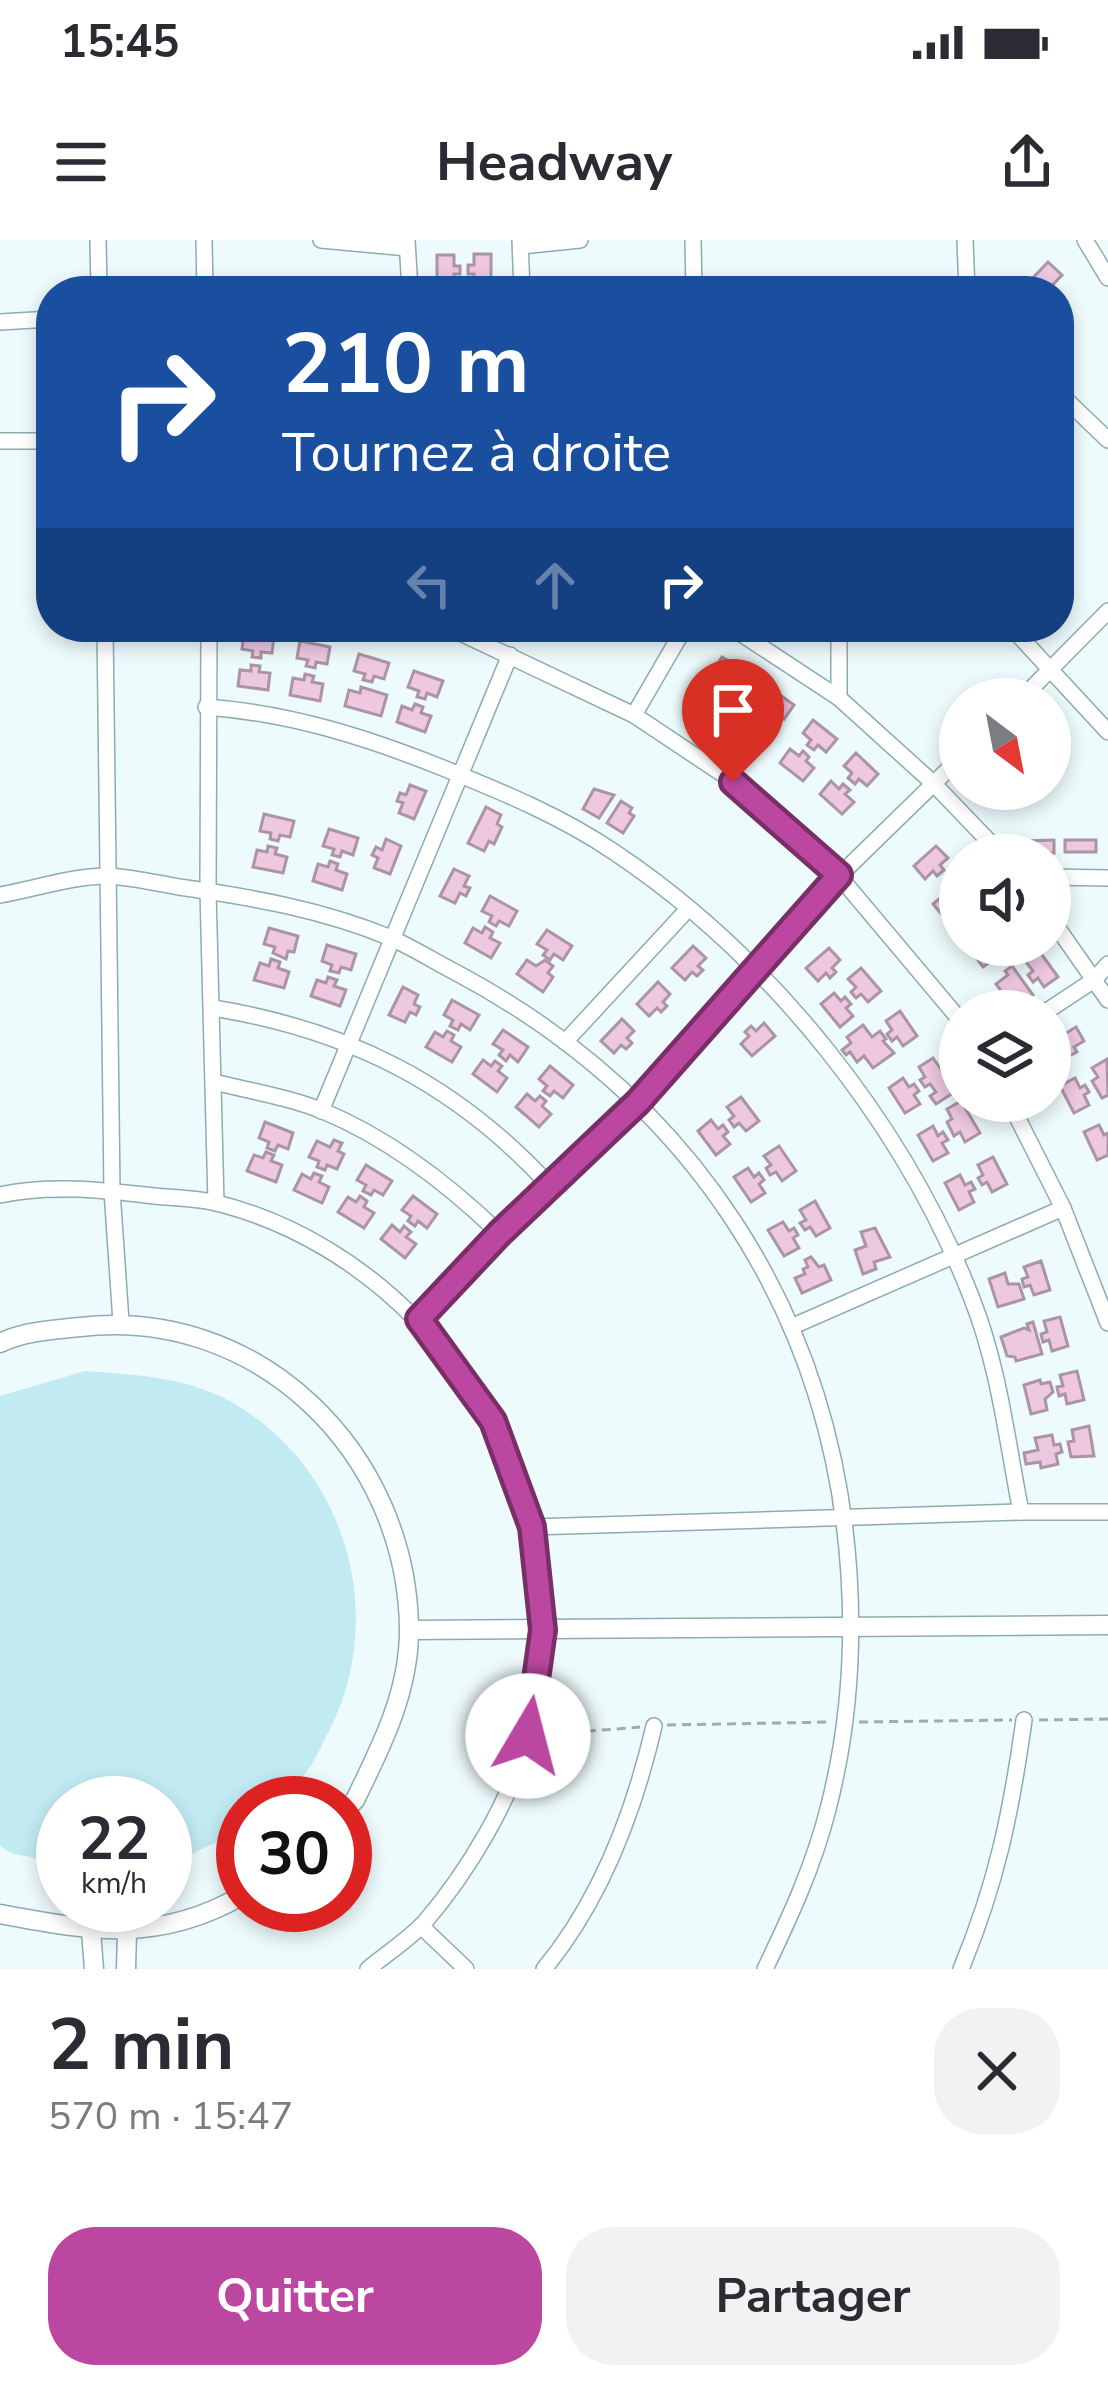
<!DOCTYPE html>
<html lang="fr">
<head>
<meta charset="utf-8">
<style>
	:root { --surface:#fff; --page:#f2f2f3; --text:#2b2b33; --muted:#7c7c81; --accent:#bc47a0 }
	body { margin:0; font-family:"Nunito Sans",sans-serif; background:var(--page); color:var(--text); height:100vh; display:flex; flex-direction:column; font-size:45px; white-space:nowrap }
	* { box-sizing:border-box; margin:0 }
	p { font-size:39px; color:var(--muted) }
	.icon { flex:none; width:66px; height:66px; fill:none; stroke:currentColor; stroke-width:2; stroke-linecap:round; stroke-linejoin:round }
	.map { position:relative; height:1729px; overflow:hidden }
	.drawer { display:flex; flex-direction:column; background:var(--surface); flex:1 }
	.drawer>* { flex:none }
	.top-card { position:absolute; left:36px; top:36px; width:1038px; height:366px; border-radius:48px; box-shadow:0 6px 18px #0003; background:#1a4fa0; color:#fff; overflow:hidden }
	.needle { width:78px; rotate:148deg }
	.buttons { position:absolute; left:939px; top:438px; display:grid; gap:24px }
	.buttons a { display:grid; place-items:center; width:132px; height:132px; border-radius:50%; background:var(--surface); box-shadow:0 6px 18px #0003; font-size:60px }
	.speed { position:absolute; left:36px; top:1536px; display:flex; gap:24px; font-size:60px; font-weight:700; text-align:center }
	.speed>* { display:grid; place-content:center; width:156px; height:156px; border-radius:50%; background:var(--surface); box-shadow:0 6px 18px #0003; line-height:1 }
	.speed small { font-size:30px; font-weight:400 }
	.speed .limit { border:18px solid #d22; background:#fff; color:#111 }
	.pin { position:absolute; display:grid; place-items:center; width:102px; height:102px; color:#fff; margin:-123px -51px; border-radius:50% 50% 50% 0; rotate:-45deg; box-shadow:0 0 12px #0007 }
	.pin .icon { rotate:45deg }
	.me { position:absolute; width:132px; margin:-66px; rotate:8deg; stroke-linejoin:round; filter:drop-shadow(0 0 9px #0008) }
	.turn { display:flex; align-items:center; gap:42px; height:252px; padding:0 48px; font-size:54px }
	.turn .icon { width:156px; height:156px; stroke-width:2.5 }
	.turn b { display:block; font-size:84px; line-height:102px }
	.lanes { display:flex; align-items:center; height:114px; padding:0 48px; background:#0003; justify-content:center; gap:60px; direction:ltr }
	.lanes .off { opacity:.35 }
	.round { display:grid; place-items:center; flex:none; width:126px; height:126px; border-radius:48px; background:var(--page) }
	.headline { display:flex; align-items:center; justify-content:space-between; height:204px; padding:0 48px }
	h1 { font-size:72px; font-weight:700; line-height:90px }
	.cta { display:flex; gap:24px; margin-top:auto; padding:24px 48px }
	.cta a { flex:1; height:138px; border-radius:48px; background:var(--accent); color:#fff; font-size:48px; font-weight:700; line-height:138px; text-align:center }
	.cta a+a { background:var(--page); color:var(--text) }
	.status { display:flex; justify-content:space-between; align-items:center; height:84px; padding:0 60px; background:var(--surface); direction:ltr }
	.status svg { height:33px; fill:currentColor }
	header { display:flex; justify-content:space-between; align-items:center; height:156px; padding:0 48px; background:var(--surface); font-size:54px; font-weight:700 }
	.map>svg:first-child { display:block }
	.green { fill:#c2eaf3 }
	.building { fill:#eec7e1; stroke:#ab94a3; stroke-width:3 }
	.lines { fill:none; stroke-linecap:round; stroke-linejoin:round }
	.minor-casing { stroke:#8dacb2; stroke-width:18 }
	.tertiary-casing { stroke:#8dacb2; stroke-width:21 }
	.path { stroke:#a0adaf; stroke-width:3; stroke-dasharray:9 6; stroke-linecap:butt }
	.minor { stroke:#fff; stroke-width:15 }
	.tertiary { stroke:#fff; stroke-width:18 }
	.route-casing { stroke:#7a2e68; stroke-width:30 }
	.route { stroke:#bc47a0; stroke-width:21 }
</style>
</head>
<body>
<div class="status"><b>15:45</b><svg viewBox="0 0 49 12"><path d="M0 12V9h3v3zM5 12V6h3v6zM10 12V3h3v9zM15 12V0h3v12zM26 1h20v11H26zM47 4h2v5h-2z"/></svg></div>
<header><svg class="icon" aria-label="menu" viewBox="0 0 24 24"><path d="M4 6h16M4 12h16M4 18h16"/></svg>Headway<svg class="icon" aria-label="share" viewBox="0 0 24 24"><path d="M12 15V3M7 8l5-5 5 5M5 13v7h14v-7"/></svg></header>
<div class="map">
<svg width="1108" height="1729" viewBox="0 0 1108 1729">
	<rect width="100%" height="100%" fill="#eefbfd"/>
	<path class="green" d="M 85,1131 C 140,1135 194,1137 243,1169 C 350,1238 386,1380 329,1491 C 322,1504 316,1520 307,1531 C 298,1543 285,1553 274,1563 L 243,1563 L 243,1590 L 174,1622 L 165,1623 L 165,1563 L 63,1563 L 63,1624 L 11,1613 L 0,1606 L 0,1156 Z"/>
	<g class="building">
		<path d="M 474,14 L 491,14 L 491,45 L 474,45 L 474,34 L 468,34 L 468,25 L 474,25 Z"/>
		<path d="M 437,15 L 454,15 L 454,26 L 460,26 L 460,34 L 454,34 L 454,45 L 437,45 Z"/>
		<path d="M 1048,22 L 1062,35 L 1047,51 L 1041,51 L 1030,41 Z"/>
		<path d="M 244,392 L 274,396 L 272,413 L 261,412 L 261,418 L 252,417 L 253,411 L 242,409 Z"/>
		<path d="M 300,401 L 330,407 L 327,424 L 316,422 L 315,428 L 306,426 L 308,420 L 297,418 Z"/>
		<path d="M 359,414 L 389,423 L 384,439 L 374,436 L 372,442 L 363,440 L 365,434 L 354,431 Z"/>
		<path d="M 722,417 L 748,433 L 739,447 L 730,442 L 727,447 L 719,442 L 723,437 L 713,431 Z"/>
		<path d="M 251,425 L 260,426 L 259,432 L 270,433 L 268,450 L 238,446 L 240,430 L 251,431 Z"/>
		<path d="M 414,431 L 443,441 L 437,457 L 427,453 L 425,459 L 417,457 L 419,451 L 408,447 Z"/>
		<path d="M 305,434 L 314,436 L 312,442 L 323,444 L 320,461 L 290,455 L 293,438 L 304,440 Z"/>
		<path d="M 361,447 L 387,455 L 381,476 L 345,466 L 349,450 L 360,453 Z"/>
		<path d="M 769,447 L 794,465 L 784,479 L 775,472 L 771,477 L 764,473 L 768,467 L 759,461 Z"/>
		<path d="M 703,449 L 712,455 L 715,449 L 723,454 L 719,459 L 729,465 L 719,479 L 694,463 Z"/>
		<path d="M 415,464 L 423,467 L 421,473 L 431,476 L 425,492 L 397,482 L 402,466 L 412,470 Z"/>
		<path d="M 748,478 L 756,484 L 760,479 L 767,484 L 763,489 L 772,496 L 762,509 L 738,491 Z"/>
		<path d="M 813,480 L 837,499 L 826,512 L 818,505 L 814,510 L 807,505 L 811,500 L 803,493 Z"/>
		<path d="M 790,509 L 799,516 L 803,511 L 809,517 L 806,521 L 814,528 L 803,541 L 780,523 Z"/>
		<path d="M 856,513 L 878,534 L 867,546 L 859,539 L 855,544 L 848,538 L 852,533 L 844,526 Z"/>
		<path d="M 831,541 L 839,549 L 843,544 L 850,550 L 845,554 L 854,562 L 842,574 L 820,554 Z"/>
		<path d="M 410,545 L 426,551 L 414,579 L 399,573 L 403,563 L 397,561 L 400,553 L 406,555 Z"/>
		<path d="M 594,549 L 614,555 L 599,578 L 583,569 Z"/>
		<path d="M 621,561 L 632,568 L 629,573 L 634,576 L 623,593 L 607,583 Z"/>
		<path d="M 486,567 L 501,575 L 497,584 L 502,587 L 494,604 L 489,601 L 484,611 L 468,603 Z"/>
		<path d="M 264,574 L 294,581 L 290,597 L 280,595 L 278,601 L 270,599 L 271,593 L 260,591 Z"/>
		<path d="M 329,589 L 358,598 L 353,615 L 342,611 L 340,617 L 332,615 L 334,609 L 323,606 Z"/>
		<path d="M 386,599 L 401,606 L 390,634 L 374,628 L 378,618 L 372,615 L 376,607 L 382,610 Z"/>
		<path d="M 1054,600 L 1054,613 L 1024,614 L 1024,601 Z"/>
		<rect x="1065" y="600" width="31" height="12"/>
		<path d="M 268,606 L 277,608 L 275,614 L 287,617 L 283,633 L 253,627 L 257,610 L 267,612 Z"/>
		<path d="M 936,606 L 948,618 L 940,625 L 944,630 L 937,636 L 933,631 L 925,639 L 914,626 Z"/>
		<path d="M 330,621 L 338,624 L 336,630 L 347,634 L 342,650 L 313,641 L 318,624 L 328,627 Z"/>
		<path d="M 454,629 L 469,636 L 464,646 L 470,648 L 466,656 L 460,653 L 455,663 L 440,656 Z"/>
		<path d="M 946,653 L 953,661 L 960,660 L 960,681 L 953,688 L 933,664 Z"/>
		<path d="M 490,656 L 517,671 L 509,686 L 499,681 L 496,686 L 489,682 L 492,676 L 482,671 Z"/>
		<path d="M 485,687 L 493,692 L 490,698 L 500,703 L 491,718 L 465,703 L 473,688 L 482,693 Z"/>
		<path d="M 269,688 L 298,696 L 294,712 L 288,711 L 286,719 L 273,713 L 275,707 L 264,704 Z"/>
		<path d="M 547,690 L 572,706 L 563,720 L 554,714 L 550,720 L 543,715 L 547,710 L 537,704 Z"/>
		<path d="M 327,705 L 356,714 L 351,730 L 341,727 L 339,733 L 330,731 L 332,725 L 322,721 Z"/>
		<path d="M 967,705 L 994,705 L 990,708 L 997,717 L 983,727 Z"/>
		<path d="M 693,706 L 706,718 L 698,726 L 703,730 L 697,736 L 692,732 L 685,740 L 672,728 Z"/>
		<path d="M 829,708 L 840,720 L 832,728 L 836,732 L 830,738 L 826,733 L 818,741 L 806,728 Z"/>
		<path d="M 1040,712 L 1058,737 L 1044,747 L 1038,738 L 1033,742 L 1028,735 L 1033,731 L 1026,722 Z"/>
		<path d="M 271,719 L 280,722 L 278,728 L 289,732 L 284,748 L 254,740 L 260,723 L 269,726 Z"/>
		<path d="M 527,720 L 536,726 L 545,720 L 553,726 L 548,733 L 553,737 L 543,752 L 517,734 Z"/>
		<path d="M 1012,726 L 1033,755 L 1014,769 L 996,744 L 1008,735 L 1005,731 Z"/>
		<path d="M 861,728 L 881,751 L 868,762 L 861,754 L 856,758 L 851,752 L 856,747 L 848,739 Z"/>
		<path d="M 328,737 L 337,740 L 334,746 L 346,750 L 340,766 L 311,756 L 317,740 L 326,743 Z"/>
		<path d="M 658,742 L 670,754 L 663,762 L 667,766 L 661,772 L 657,768 L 649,776 L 637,764 Z"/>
		<path d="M 403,747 L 418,755 L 414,764 L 420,767 L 416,775 L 410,772 L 405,782 L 389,775 Z"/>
		<path d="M 834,753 L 841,761 L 845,757 L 851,764 L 846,768 L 853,776 L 840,787 L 821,764 Z"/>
		<path d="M 452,760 L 479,775 L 470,790 L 461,784 L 458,790 L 450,786 L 453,780 L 444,775 Z"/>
		<path d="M 900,771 L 917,796 L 903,806 L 897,797 L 892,801 L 887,794 L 892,790 L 886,781 Z"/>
		<path d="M 622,779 L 634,791 L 627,798 L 632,803 L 626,809 L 621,805 L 614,813 L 601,801 Z"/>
		<path d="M 764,783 L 775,796 L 752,816 L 741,804 L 749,796 L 745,792 L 751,786 L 756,791 Z"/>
		<path d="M 863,785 L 872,797 L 880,791 L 886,799 L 883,801 L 894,813 L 873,828 L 864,816 L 857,822 L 850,812 L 846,815 L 842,810 L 851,803 L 847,797 Z"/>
		<path d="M 1076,787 L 1084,801 L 1074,807 L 1077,812 L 1069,816 L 1066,812 L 1057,817 L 1050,803 Z"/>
		<path d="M 503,790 L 528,807 L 518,822 L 510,815 L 506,821 L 499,815 L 503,810 L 493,804 Z"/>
		<path d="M 447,791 L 454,795 L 451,801 L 461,807 L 452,822 L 426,807 L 435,792 L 443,797 Z"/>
		<path d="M 933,818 L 956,851 L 936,864 L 930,856 L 936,852 L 930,844 L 925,847 L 920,840 L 925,837 L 919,827 Z"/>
		<path d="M 1107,819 L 1108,855 L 1102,858 L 1092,841 L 1098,837 L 1092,828 Z"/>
		<path d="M 483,820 L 491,826 L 495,821 L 502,826 L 498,831 L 507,838 L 497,852 L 473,834 Z"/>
		<path d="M 550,826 L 573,845 L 563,858 L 554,851 L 550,856 L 543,851 L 547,846 L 539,839 Z"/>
		<path d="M 903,838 L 909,847 L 914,844 L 919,851 L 914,855 L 920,864 L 905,873 L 889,848 Z"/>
		<path d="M 1075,838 L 1080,848 L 1085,845 L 1089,852 L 1084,855 L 1089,865 L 1074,873 L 1060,846 Z"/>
		<path d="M 527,854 L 535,861 L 540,856 L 546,861 L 542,866 L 551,874 L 539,887 L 516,867 Z"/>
		<path d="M 741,857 L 759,881 L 746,891 L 739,883 L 734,887 L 729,880 L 734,876 L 727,867 Z"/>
		<path d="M 961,861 L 980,893 L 965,902 L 960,892 L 954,896 L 947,882 L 952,879 L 947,869 Z"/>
		<path d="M 711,880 L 718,889 L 723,885 L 728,892 L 723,896 L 730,904 L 716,915 L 698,891 Z"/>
		<path d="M 265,882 L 293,893 L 288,909 L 278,905 L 275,911 L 267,908 L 269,902 L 259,898 Z"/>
		<path d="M 1099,885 L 1104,895 L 1108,893 L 1108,915 L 1097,920 L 1084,892 Z"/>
		<path d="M 933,886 L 938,896 L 943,892 L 948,900 L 942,903 L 948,913 L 933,921 L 918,895 Z"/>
		<path d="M 334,900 L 342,903 L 338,911 L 344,914 L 337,929 L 327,925 L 325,930 L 317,927 L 319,921 L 309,917 L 317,901 L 330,907 Z"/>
		<path d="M 779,906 L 796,931 L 782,941 L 776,932 L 770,935 L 766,928 L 771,925 L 764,916 Z"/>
		<path d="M 266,912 L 274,915 L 271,921 L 282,925 L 276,942 L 247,931 L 254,915 L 263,918 Z"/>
		<path d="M 993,917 L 1007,944 L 992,952 L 987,942 L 982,945 L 978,938 L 983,935 L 978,925 Z"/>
		<path d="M 366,925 L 392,941 L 383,955 L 374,950 L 371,955 L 363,951 L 366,945 L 357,940 Z"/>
		<path d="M 748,928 L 754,937 L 759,933 L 764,940 L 759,944 L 765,953 L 751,962 L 734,937 Z"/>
		<path d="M 314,933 L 322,936 L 319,942 L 329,947 L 322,963 L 294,950 L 302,934 L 311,939 Z"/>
		<path d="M 960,935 L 965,945 L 971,942 L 975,949 L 969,952 L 974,962 L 959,970 L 945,943 Z"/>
		<path d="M 360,956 L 367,961 L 364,967 L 374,973 L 364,988 L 338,972 L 348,957 L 356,962 Z"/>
		<path d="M 413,956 L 437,974 L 427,988 L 418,981 L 415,986 L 408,981 L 411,976 L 402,970 Z"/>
		<path d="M 815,961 L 830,988 L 816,996 L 810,987 L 805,990 L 800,983 L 806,980 L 800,970 Z"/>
		<path d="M 783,982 L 789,991 L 794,988 L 798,995 L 793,998 L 799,1008 L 784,1016 L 768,990 Z"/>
		<path d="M 392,985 L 400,992 L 404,986 L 411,992 L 406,997 L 416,1004 L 405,1018 L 381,999 Z"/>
		<path d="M 875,988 L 890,1017 L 874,1022 L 876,1029 L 863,1034 L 855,1010 L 866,1006 L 861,992 Z"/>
		<path d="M 811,1017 L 819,1027 L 824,1025 L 831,1040 L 802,1053 L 795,1038 L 805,1034 L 803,1029 L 808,1027 L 805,1020 Z"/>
		<path d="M 1041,1021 L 1050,1050 L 1034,1055 L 1030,1045 L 1024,1047 L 1022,1039 L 1028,1037 L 1024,1027 Z"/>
		<path d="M 1005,1033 L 1008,1044 L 1019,1044 L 1024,1059 L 998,1067 L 989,1039 Z"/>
		<path d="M 1060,1077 L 1068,1106 L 1052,1111 L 1049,1100 L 1043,1102 L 1041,1094 L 1047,1092 L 1044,1081 Z"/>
		<path d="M 1033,1082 L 1042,1114 L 1016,1121 L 1015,1117 L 1007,1116 L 1001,1097 L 1024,1088 L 1029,1090 L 1027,1084 Z"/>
		<path d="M 1077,1131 L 1084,1160 L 1067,1164 L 1065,1154 L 1059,1156 L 1057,1147 L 1063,1146 L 1060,1135 Z"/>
		<path d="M 1040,1140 L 1041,1144 L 1050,1142 L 1053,1152 L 1045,1159 L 1047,1170 L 1031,1174 L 1024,1145 Z"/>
		<path d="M 1089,1186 L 1094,1216 L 1071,1217 L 1068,1202 L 1074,1201 L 1072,1190 Z"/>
		<path d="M 1052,1195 L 1054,1205 L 1060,1204 L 1062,1212 L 1056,1214 L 1058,1224 L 1041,1228 L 1040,1222 L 1026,1224 L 1024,1213 L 1038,1210 L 1035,1198 Z"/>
	</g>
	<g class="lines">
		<defs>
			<g id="minor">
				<path d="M 98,0 L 99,51"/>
				<path d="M 204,0 L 205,51"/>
				<path d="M 321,0 L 407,8"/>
				<path d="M 407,0 L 410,51"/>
				<path d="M 520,0 L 522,51"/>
				<path d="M 693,0 L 694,51"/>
				<path d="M 965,0 L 967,51"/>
				<path d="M 1085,0 L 1108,38"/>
				<path d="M 521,6 L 580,0"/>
				<path d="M 0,82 L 51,79"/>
				<path d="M 1059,153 L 1108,200"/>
				<path d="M 0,201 L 51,201"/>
				<path d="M 105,387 L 112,951 L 121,1082"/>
				<path d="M 209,387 L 208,651 L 216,963"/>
				<path d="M 448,387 L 634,475 L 733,541 L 839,636 L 960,780"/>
				<path d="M 731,387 L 839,458 L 933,543 L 1002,615"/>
				<path d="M 1011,387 L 1108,492"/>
				<path d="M 839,458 L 839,387"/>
				<path d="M 1021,459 L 1108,371"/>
				<path d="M 206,467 C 289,473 366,497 443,528 C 502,552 561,576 614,612 C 770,716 905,885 972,1059 C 999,1127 1007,1201 1021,1272"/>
				<path d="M 634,475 L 685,387"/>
				<path d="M 1050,637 L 1108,638"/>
				<path d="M 0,655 C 34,649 73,636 107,636 C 131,637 156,643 179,647 C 251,657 324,670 391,698 C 413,708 434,721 455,732 C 689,856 832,1070 849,1334 C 854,1413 848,1492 828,1569 C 814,1625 790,1677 765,1729"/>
				<path d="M 1050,677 L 1108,760"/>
				<path d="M 213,768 C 349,790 456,844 549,945"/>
				<path d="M 1047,771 L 1094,740 L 1108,724"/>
				<path d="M 565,802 L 688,669"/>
				<path d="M 214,842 C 250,851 288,857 323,871 C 390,899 447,943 499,993"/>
				<path d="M 1009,861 L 1063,968 L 1108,1083"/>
				<path d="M 321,871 L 510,415"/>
				<path d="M 0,955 C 49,944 104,950 154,956 C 174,958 197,958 217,963 C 371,1002 494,1133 531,1286 C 548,1351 543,1428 528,1493 C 513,1558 467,1633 424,1683 C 408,1700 386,1714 368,1729"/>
				<path d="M 419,1079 L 499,993 L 638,862 L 839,636 L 960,518"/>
				<path d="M 791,1087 L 1063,968"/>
				<path d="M 532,1287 L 1021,1272 L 1108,1272"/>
				<path d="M 421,1686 L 466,1729"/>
				<path d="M 544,1729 C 601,1660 634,1572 654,1486"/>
				<path d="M 961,1729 C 997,1642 1011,1573 1024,1480"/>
			</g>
			<g id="tertiary">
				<path d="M 0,1103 C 25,1091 52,1090 80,1087 C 258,1066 406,1212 409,1387 C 410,1450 382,1505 355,1560 L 345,1570"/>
				<path d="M 410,1390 L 1108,1385"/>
				<path d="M 0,1674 C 91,1691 158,1704 243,1655"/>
				<path d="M 91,1691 L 94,1729"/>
				<path d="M 126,1729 L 127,1692"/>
			</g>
		</defs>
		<use href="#minor" class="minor-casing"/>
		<use href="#tertiary" class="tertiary-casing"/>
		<g class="path">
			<path d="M 1039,1480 L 1108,1479"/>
			<path d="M 859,1482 L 1012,1480"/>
			<path d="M 667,1485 L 832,1482"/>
			<path d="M 542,1495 L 640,1487"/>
		</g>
		<use href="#minor" class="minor"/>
		<use href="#tertiary" class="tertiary"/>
	</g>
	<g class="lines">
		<defs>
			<path id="route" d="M 528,1496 L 543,1390 L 532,1287 L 493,1181 L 419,1079 L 500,993 L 638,862 L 839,635 L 733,542"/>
		</defs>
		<use href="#route" class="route-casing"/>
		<use href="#route" class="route"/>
	</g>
</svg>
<div class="buttons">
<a><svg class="needle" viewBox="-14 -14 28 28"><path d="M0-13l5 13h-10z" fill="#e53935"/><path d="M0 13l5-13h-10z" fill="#7c7c81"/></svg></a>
<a><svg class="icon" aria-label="sound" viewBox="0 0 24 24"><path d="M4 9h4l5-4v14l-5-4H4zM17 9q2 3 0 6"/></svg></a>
<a><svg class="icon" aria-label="layers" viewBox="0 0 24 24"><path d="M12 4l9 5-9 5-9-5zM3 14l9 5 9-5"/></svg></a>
</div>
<div class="speed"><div>22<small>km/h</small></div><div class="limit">30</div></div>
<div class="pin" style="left:733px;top:542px;background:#d93025"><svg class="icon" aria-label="arrive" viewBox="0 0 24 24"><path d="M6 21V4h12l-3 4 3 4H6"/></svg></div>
<svg class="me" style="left:528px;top:1496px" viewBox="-20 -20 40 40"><circle r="19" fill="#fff"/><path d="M0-13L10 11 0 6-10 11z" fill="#bc47a0"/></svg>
<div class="top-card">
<div class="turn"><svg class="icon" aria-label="right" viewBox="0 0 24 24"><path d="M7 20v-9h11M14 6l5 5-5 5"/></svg><div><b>210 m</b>Tournez à droite</div></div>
<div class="lanes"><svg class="icon off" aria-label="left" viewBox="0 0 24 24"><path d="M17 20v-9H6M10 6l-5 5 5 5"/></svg><svg class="icon off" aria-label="ahead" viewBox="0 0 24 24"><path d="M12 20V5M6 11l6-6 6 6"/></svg><svg class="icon" aria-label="right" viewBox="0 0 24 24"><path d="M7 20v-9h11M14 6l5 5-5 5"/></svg></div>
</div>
</div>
<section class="drawer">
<div class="headline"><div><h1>2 min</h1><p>570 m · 15:47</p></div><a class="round"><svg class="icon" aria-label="close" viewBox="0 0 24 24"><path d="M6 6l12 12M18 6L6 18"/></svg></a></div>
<div class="cta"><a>Quitter</a><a>Partager</a></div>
</section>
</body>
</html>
